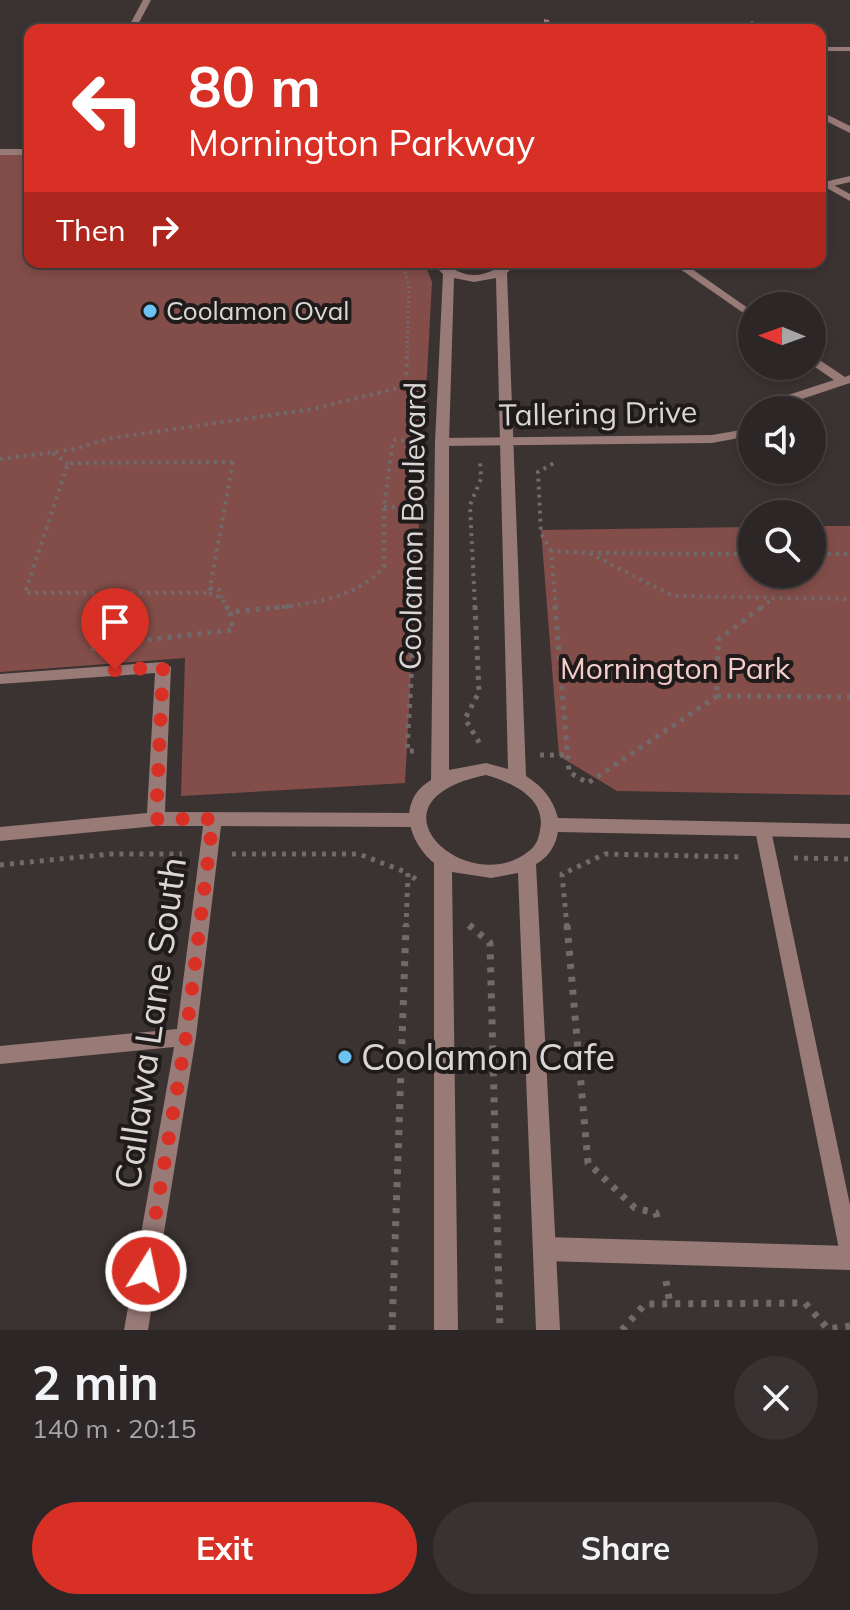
<!DOCTYPE html>
<html lang="en">
<head>
<meta charset="utf-8">
<style>
	:root { --surface:#2c2626; --page:#383232; --text:#f1f3f6; --muted:#a6a5a7; --line:#484343; --accent:#d93025 }
	body { margin:0; font-family:Mulish,sans-serif; background:var(--page); color:var(--text); height:100vh; display:flex; flex-direction:column; font-size:30px; white-space:nowrap }
	* { box-sizing:border-box; margin:0 }
	p { font-size:26px; color:var(--muted) }
	.icon { flex:none; width:44px; height:44px; fill:none; stroke:currentColor; stroke-width:2; stroke-linecap:round; stroke-linejoin:round }
	.map { position:relative; height:1330px; overflow:hidden }
	.side { display:flex; flex-direction:column; background:var(--surface); flex:1 }
	.side>* { flex:none }
	.guide { position:absolute; left:24px; top:24px; width:802px; height:244px; border-radius:16px; box-shadow:0 4px 12px #0003,0 0 0 2px var(--line); background:#d93025; color:#fff; overflow:hidden }
	.needle { width:52px; rotate:271deg }
	.fabs { position:absolute; left:738px; top:292px; display:grid; gap:16px }
	.fabs a { display:grid; place-items:center; width:88px; height:88px; border-radius:50%; background:var(--surface); box-shadow:0 4px 12px #0003,0 0 0 2px var(--line); font-size:40px }
	.pin { position:absolute; display:grid; place-items:center; width:68px; height:68px; color:#fff; margin:-82px -34px; border-radius:50% 50% 50% 0; rotate:-45deg; box-shadow:0 0 8px #0007 }
	.pin .icon { rotate:45deg }
	.me { position:absolute; width:88px; margin:-44px; rotate:10deg; stroke-linejoin:round; filter:drop-shadow(0 0 6px #0008) }
	.turn { display:flex; align-items:center; gap:28px; height:168px; padding:0 32px; font-size:36px }
	.turn .icon { width:104px; height:104px; stroke-width:2.5 }
	.turn b { display:block; font-size:56px; line-height:68px }
	.then { display:flex; align-items:center; height:76px; padding:0 32px; background:#0003; gap:16px; font-size:30px }
	.round { display:grid; place-items:center; flex:none; width:84px; height:84px; border-radius:42px; background:var(--page) }
	.head { display:flex; align-items:center; justify-content:space-between; height:136px; padding:0 32px }
	h1 { font-size:48px; font-weight:700; line-height:60px }
	.primary-button { display:flex; gap:16px; margin-top:auto; padding:16px 32px }
	.primary-button a { flex:1; height:92px; border-radius:48px; background:var(--accent); color:#fff; font-size:32px; font-weight:700; line-height:92px; text-align:center }
	.primary-button a+a { background:var(--page); color:var(--text) }
	.map>svg:first-child { display:block }
	.green { fill:#834e4a }
	.lines { fill:none; stroke-linecap:round; stroke-linejoin:round }
	.path-far3 { stroke:#716a6a; stroke-width:3; stroke-dasharray:2 3; stroke-linecap:butt }
	.path-far2 { stroke:#716a6a; stroke-width:4; stroke-dasharray:3 5; stroke-linecap:butt }
	.path-far1 { stroke:#716a6a; stroke-width:5; stroke-dasharray:4 6; stroke-linecap:butt }
	.path { stroke:#716a6a; stroke-width:7; stroke-dasharray:5 8; stroke-linecap:butt }
	.service { fill:#987a77; fill-rule:evenodd }
	.minor { fill:#987a77; fill-rule:evenodd }
	.tertiary { fill:#987a77; fill-rule:evenodd }
	.route { stroke:#d93025; stroke-width:14; stroke-dasharray:0 25.2 }
	.poi-dot { fill:#6bc3f2; stroke:#1f1b1b; stroke-width:3 }
	.labels { text-anchor:middle; stroke-width:8; stroke-linejoin:round; paint-order:stroke }
	.far-poi-label { font-size:26px; fill:#dbd6d6; stroke:#1f1b1b; text-anchor:start }
	.street-label { font-size:30px; fill:#dbd6d6; stroke:#1f1b1b }
	.park-label { font-size:30px; fill:#f5cdc9; stroke:#1f1b1b }
	.near-street-label { font-size:36px; fill:#dbd6d6; stroke:#1f1b1b }
	.near-poi-label { font-size:36px; fill:#dbd6d6; stroke:#1f1b1b; text-anchor:start }
</style>
</head>
<body>
<div class="map">
<svg width="850" height="1330" viewBox="0 0 850 1330">
	<rect width="100%" height="100%" fill="#3b3332"/>
	<g class="green">
		<path d="M 0,155 L 30,155 L 30,262 L 424,262 L 432,282 L 405,783 L 181,796 L 185,658 L 0,672 Z"/>
		<path d="M 812,526 L 850,526 L 850,795 L 617,791 L 559,756 L 541,530 L 752,527 L 752,574 L 812,574 Z"/>
	</g>
	<g class="lines">
		<path class="path-far3" d="M 402,262 L 409,285 L 407,356"/>
		<g class="path-far2">
			<path d="M 406,386 L 406,392 L 421,407"/>
			<path d="M 53,453 L 68,464"/>
			<path d="M 0,459 L 70,450 L 112,438 L 313,409 L 406,386 L 407,354"/>
			<path d="M 233,462 L 209,593 L 25,593 L 68,463 Z"/>
			<path d="M 384,507 L 416,508"/>
			<path d="M 551,551 L 541,533 L 538,472 L 556,462"/>
			<path d="M 590,553 L 752,554"/>
			<path d="M 812,554 L 850,554"/>
			<path d="M 210,588 L 220,590 L 222,598"/>
			<path d="M 209,593 L 222,598 L 228,608"/>
			<path d="M 274,608 C 314,603 356,598 384,567 L 384,507 L 393,440 L 419,441"/>
			<path d="M 475,608 L 470,505 L 481,479 L 480,460"/>
			<path d="M 556,608 L 551,551 L 589,553 L 673,596 L 850,599"/>
			<path d="M 761,608 L 772,599"/>
		</g>
		<g class="path-far1">
			<path d="M 226,606 L 230,612"/>
			<path d="M 475,606 L 479,692 L 465,719 L 482,747"/>
			<path d="M 555,606 L 569,772 L 588,783 L 717,696 L 718,640 L 763,606"/>
			<path d="M 413,644 L 407,751 L 418,751"/>
			<path d="M 93,651 L 93,646 L 233,630 L 230,612 L 292,606"/>
			<path d="M 717,696 L 850,697"/>
			<path d="M 540,755 L 568,755"/>
			<path d="M 232,854 L 359,854 L 408,873"/>
			<path d="M 794,858 L 850,859"/>
			<path d="M 0,865 L 110,854 L 182,854"/>
			<path d="M 406,927 L 408,873 L 419,882"/>
			<path d="M 567,927 L 562,874 L 605,854 L 744,857"/>
		</g>
		<g class="path">
			<path d="M 469,925 L 490,943 L 500,1330"/>
			<path d="M 567,925 L 588,1163 L 635,1208 L 656,1213 L 658,1224"/>
			<path d="M 666,1281 L 670,1304"/>
			<path d="M 392,1330 L 406,925"/>
			<path d="M 622,1330 L 645,1304 L 805,1303 L 828,1329 L 850,1326"/>
		</g>
		<g class="service">
			<path d="M 544,19 L 549,20 L 550,30 L 544,30 Z"/>
			<path d="M 752,21 L 754,22 L 759,30 L 753,30 L 749,23 Z"/>
			<path d="M 763,824 L 769,826 L 771,830 L 850,1205 L 850,1264 L 843,1261 L 840,1254 L 755,830 L 757,826 Z"/>
		</g>
		<g class="minor">
			<path d="M 143,0 L 151,0 L 135,30 L 127,30 Z"/>
			<rect x="820" y="47" width="30" height="4"/>
			<path d="M 820,111 L 850,126 L 850,133 L 820,118 Z"/>
			<path d="M 828,182 L 850,194 L 850,201 L 825,187 L 823,185 Z"/>
			<path d="M 670,262 L 682,262 L 752,311 L 752,319 Z"/>
			<path d="M 812,355 L 845,377 L 850,375 L 850,383 L 796,401 L 783,410 L 768,410 L 788,395 L 834,380 L 812,365 Z"/>
			<path d="M 752,423 L 750,436 L 712,443 L 442,446 L 435,442 L 442,438 L 712,435 L 741,430 Z"/>
			<path d="M 163,662 L 171,667 L 165,812 L 416,813 L 422,815 L 425,820 L 422,825 L 416,827 L 221,826 L 196,1037 L 148,1330 L 124,1330 L 174,1047 L 0,1064 L 0,1046 L 177,1029 L 203,826 L 156,826 L 0,841 L 0,827 L 147,813 L 155,673 L 0,684 L 0,674 Z"/>
			<path d="M 545,1237 L 850,1246 L 850,1270 L 545,1261 L 537,1257 L 533,1249 L 537,1241 Z"/>
		</g>
		<g class="tertiary">
			<rect x="0" y="149" width="30" height="6"/>
			<path d="M 850,176 L 850,182 L 820,189 L 820,183 Z"/>
			<path d="M 431,262 C 447,262 457,275 474,275 C 492,275 502,262 517,262 L 507,273 L 526,776 C 543,787 553,799 558,818 L 850,824 L 850,838 L 558,832 C 556,845 548,858 536,864 L 560,1330 L 536,1330 L 518,873 L 491,878 L 452,872 L 458,1330 L 434,1330 L 434,863 C 408,841 396,801 431,780 L 435,442 L 443,274 ZM 454,278 L 474,282 L 496,278 L 508,769 L 486,763 L 449,770 L 449,442 ZM 486,775 C 511,782 547,798 540,830 C 539,838 536,846 529,851 C 468,901 357,801 486,775 Z"/>
		</g>
	</g>
	<g class="lines">
		<path class="route" d="M 115,670 L 163,667 L 156,819 L 213,819 L 186,1037 L 146,1271"/>
	</g>
	<g class="poi-dot">
		<circle cx="150" cy="311" r="8"/>
		<circle cx="345" cy="1057" r="8"/>
	</g>
	<g class="labels">
		<g class="far-poi-label">
			<text x="166" y="320">Coolamon Oval</text>
		</g>
		<g class="street-label">
			<text transform="translate(598 414) rotate(-1)" y="10">Tallering Drive</text>
			<text transform="translate(413 526) rotate(-89)" y="10">Coolamon Boulevard</text>
		</g>
		<g class="park-label">
			<text x="675" y="679">Mornington Park</text>
		</g>
		<g class="near-street-label">
			<text transform="translate(150 1023) rotate(-82)" y="13">Callawa Lane South</text>
		</g>
		<g class="near-poi-label">
			<text x="361" y="1070">Coolamon Cafe</text>
		</g>
	</g>
</svg>
<div class="fabs">
<a><svg class="needle" viewBox="-14 -14 28 28"><path d="M0-13l5 13h-10z" fill="#e53935"/><path d="M0 13l5-13h-10z" fill="#a6a5a7"/></svg></a>
<a><svg class="icon" aria-label="sound" viewBox="0 0 24 24"><path d="M4 9h4l5-4v14l-5-4H4zM17 9q2 3 0 6"/></svg></a>
<a><svg class="icon" aria-label="search" viewBox="0 0 24 24"><circle cx="10" cy="10" r="6"/><path d="M15 15l6 6"/></svg></a>
</div>
<div class="pin" style="left:115px;top:670px;background:#d93025"><svg class="icon" aria-label="arrive" viewBox="0 0 24 24"><path d="M6 21V4h12l-3 4 3 4H6"/></svg></div>
<svg class="me" style="left:146px;top:1271px" viewBox="-20 -20 40 40"><circle r="17" fill="#d93025" stroke="#fff" stroke-width="3"/><path d="M0-11L8 9 0 5-8 9z" fill="#fff"/></svg>
<div class="guide">
<div class="turn"><svg class="icon" aria-label="left" viewBox="0 0 24 24"><path d="M17 20v-9H6M10 6l-5 5 5 5"/></svg><div><b>80 m</b>Mornington Parkway</div></div>
<div class="then">Then<svg class="icon" aria-label="right" viewBox="0 0 24 24"><path d="M7 20v-9h11M14 6l5 5-5 5"/></svg></div>
</div>
</div>
<section class="side">
<div class="head"><div><h1>2 min</h1><p>140 m · 20:15</p></div><a class="round"><svg class="icon" aria-label="close" viewBox="0 0 24 24"><path d="M6 6l12 12M18 6L6 18"/></svg></a></div>
<div class="primary-button"><a>Exit</a><a>Share</a></div>
</section>
</body>
</html>
